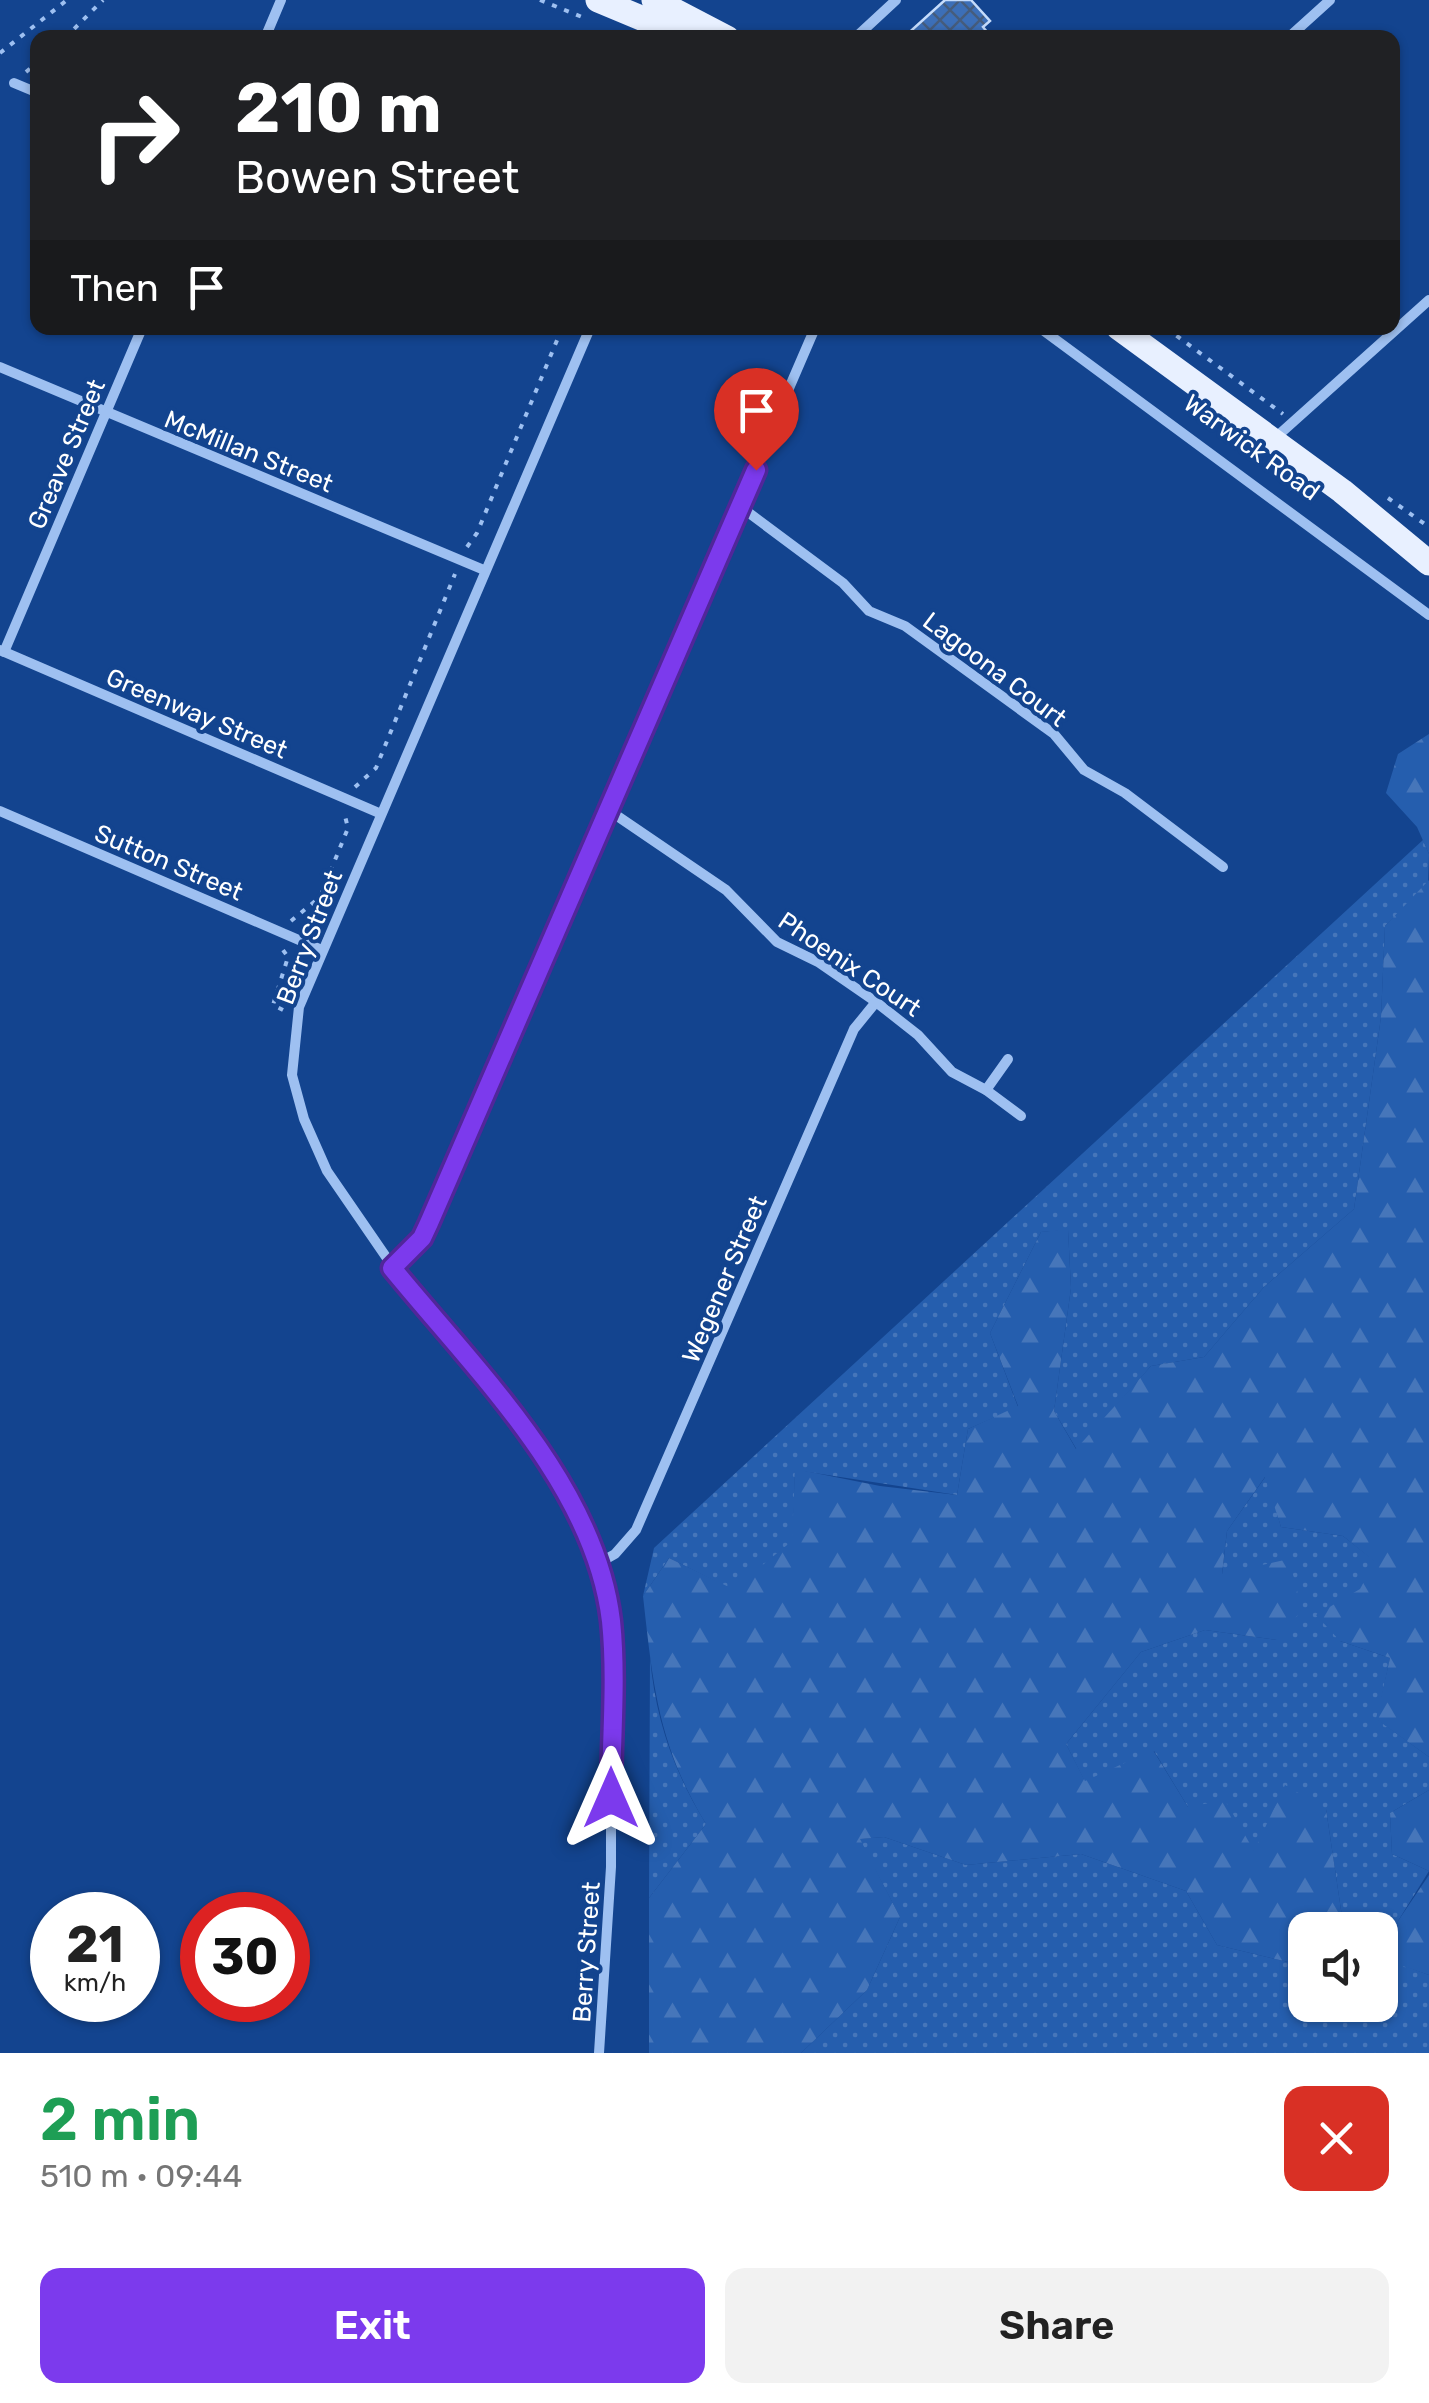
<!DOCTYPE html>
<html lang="en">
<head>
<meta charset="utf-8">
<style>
	:root { --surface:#fff; --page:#f2f2f2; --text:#222; --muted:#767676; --accent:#7c3aed }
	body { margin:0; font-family:Rubik,sans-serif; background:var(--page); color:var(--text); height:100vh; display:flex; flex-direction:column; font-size:38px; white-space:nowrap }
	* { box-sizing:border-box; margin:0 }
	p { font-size:32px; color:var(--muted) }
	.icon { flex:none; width:55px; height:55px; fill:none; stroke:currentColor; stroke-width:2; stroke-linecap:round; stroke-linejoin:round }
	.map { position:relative; height:2053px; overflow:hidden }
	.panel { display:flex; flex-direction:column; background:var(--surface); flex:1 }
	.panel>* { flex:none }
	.hud { position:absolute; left:30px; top:30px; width:1370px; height:305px; border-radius:20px; box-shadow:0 2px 8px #0004; background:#202124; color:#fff; overflow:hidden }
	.buttons { position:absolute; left:1288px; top:1912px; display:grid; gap:20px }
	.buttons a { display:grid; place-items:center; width:110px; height:110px; border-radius:20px; background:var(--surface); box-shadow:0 2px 8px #0004; font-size:50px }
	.speed { position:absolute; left:30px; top:1892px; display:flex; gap:20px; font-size:50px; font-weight:700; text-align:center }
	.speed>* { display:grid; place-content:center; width:130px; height:130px; border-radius:50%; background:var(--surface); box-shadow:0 2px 8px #0004; line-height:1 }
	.speed small { font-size:25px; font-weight:400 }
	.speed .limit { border:15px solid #d22; background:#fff; color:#111 }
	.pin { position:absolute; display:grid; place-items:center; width:85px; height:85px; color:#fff; margin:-102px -42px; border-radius:50% 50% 50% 0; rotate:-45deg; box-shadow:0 0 10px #0007 }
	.pin .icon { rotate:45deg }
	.me { position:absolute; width:110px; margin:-55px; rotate:0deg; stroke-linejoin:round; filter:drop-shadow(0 0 8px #0008) }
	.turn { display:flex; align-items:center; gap:35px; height:210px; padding:0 40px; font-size:45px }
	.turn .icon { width:130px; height:130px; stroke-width:2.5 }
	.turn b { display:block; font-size:70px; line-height:85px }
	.then { display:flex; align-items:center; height:95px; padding:0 40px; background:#0003; gap:20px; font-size:38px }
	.round { display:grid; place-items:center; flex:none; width:105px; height:105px; border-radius:20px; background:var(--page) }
	.headline { display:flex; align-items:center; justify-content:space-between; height:170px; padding:0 40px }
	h1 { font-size:60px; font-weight:600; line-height:75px; color:#1e9e55 }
	.cta { display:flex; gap:20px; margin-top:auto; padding:20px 40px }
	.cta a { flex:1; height:115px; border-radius:20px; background:var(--accent); color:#fff; font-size:40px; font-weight:600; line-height:115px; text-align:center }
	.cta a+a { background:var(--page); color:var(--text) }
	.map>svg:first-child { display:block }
	.grass { fill:url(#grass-dots) }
	.forest { fill:url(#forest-firs) }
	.building { fill:url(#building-cross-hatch); stroke:#c5dcfc; stroke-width:2.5 }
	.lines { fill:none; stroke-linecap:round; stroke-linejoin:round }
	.path { stroke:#9ec0f1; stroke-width:4; stroke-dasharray:5 8; stroke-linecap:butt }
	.street { stroke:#9ec0f1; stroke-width:10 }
	.primary { stroke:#e8f0ff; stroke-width:25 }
	.route-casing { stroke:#51269a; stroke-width:25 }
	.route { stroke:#7c3aed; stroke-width:18 }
	.labels { text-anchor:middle; stroke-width:8; stroke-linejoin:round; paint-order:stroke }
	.street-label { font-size:25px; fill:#fff; stroke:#13448f }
</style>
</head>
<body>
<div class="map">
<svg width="1429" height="2053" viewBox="0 0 1429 2053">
	<defs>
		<pattern id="grass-dots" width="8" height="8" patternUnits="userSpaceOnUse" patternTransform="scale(2.5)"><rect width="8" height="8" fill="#255eae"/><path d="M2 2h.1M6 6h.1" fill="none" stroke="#4676ba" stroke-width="1.8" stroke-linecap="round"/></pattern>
		<pattern id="forest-firs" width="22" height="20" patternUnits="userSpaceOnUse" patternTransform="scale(2.5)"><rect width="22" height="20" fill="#255eae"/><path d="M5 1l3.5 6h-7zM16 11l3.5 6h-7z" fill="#4676ba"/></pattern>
		<pattern id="building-cross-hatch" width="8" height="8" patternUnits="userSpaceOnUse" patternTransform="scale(2.5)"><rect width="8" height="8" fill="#3c6fb8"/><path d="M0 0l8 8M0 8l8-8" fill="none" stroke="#455c7d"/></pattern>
	</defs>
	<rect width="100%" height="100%" fill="#13448f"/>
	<g class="grass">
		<path d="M 1423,840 L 1429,854 L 1428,884 L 1385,926 L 1381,1017 L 1354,1209 L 1264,1287 L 1204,1357 L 1151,1366 L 1077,1450 L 1054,1411 L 1071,1288 L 1068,1230 L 1041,1232 L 990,1333 L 1018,1407 L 968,1429 L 957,1495 L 795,1470 L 793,1541 L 733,1590 L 669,1558 L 643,1596 L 654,1548 Z"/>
		<path d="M 1266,1476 L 1281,1527 L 1343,1536 L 1376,1562 L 1340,1641 L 1390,1658 L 1377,1719 L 1429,1757 L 1429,1790 L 1390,1813 L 1392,1854 L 1429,1871 L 1398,1921 L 1394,1962 L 1429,1975 L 1429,2053 L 801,2053 L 867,1990 L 900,1917 L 859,1839 L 884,1837 L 966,1865 L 1081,1854 L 1186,1891 L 1217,1945 L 1305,1966 L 1305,2005 L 1380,2005 L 1380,1930 L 1344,1930 L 1326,1809 L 1255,1852 L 1188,1807 L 1154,1751 L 1085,1782 L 1066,1744 L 1141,1652 L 1205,1630 L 1277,1640 L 1222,1575 L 1227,1531 Z"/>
		<path d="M 650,1657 C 655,1718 674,1772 706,1824 L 649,1898 Z"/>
	</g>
	<g class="forest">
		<path d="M 1429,734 L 1429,854 L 1417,827 L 1386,793 L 1398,754 Z"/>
		<path d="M 1429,880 L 1429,1757 L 1376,1719 L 1390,1658 L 1340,1641 L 1316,1615 L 1360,1589 L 1375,1562 L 1343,1536 L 1281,1527 L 1265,1477 L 1227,1531 L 1222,1574 L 1289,1559 L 1302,1610 L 1277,1640 L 1205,1630 L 1141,1652 L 1066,1744 L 1085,1781 L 1153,1750 L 1188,1807 L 1225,1800 L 1254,1851 L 1285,1785 L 1326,1809 L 1344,1930 L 1305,1930 L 1305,1966 L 1217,1945 L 1186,1891 L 1081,1854 L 966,1865 L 884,1837 L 860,1839 L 900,1917 L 867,1990 L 801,2053 L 649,2053 L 649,1898 L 706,1824 C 658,1745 653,1685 643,1596 L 669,1558 L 733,1589 L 792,1541 L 795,1469 L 880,1486 L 957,1495 L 968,1429 L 1018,1406 L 990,1333 L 1041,1232 L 1068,1229 L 1071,1288 L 1054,1411 L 1076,1449 L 1151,1366 L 1204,1357 L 1264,1287 L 1354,1209 L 1381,1017 L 1385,926 Z"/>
		<path d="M 1429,1790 L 1429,1871 L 1392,1854 L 1390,1813 Z"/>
		<path d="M 1429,1875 L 1429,1975 L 1394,1963 L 1398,1921 Z"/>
	</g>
	<path class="building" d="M 945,0 L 971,0 L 990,21 L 983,27 L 992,38 L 903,38 Z"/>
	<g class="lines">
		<g class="path">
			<path d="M 540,0 L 582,17"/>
			<path d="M 65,38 L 103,0"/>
			<path d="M 0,53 L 67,0"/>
			<path d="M 26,72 L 38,62"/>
			<path d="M 1166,328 L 1283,414"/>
			<path d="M 1388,498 L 1429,527"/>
			<path d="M 467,547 L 477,533 L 560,333"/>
			<path d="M 355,787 L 376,768 L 455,574"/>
			<path d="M 291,921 L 320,897 L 348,828 L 345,816"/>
			<path d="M 283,1010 L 273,1005 L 288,957 L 283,950"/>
		</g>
		<g class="street">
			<path d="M 265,38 L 281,0"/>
			<path d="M 855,38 L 896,0"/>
			<path d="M 1288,38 L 1330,0"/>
			<path d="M 14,83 L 38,93"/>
			<path d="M 590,328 L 299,1007 L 292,1075 L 304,1119 L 327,1171 L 393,1267 L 553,1468 L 587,1527 L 599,1563 L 611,1624 L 611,1867 L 599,2053"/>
			<path d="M 1040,328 L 1429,615"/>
			<path d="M 0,367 L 484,570"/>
			<path d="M 1274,439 L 1429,300"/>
			<path d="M 741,507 L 843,583 L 869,611 L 905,626 L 1054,734 L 1084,770 L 1125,793 L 1223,867"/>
			<path d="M 0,650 L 379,813"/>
			<path d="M 4,652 L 142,328"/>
			<path d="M 607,809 L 726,890 L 777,942 L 818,962 L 876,1002 L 918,1035 L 952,1072 L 986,1090 L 1021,1116"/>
			<path d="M 0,811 L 322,950"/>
			<path d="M 986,1090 L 1008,1059"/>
			<path d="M 393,1267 L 421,1238 L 429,1223 L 815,328"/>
			<path d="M 599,1563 L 615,1554 L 636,1530 L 854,1029 L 876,1002"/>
		</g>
		<g class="primary">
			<path d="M 598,0 L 689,38"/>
			<path d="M 654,0 L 727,38"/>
			<path d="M 1119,328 L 1342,491 L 1429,563"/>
		</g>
	</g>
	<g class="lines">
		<defs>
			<path id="route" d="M 611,1798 C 611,1740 617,1679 611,1621 C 595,1485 476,1371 392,1268 L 422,1238 L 429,1223 L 756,470"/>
		</defs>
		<use href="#route" class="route-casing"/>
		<use href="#route" class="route"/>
	</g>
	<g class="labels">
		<g class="street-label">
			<text transform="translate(1252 447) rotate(36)" y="9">Warwick Road</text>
			<text transform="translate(249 451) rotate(22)" y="9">McMillan Street</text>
			<text transform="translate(66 454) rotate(-67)" y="9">Greave Street</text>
			<text transform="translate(995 669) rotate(37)" y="9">Lagoona Court</text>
			<text transform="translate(197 713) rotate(23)" y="9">Greenway Street</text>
			<text transform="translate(169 862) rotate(23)" y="9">Sutton Street</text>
			<text transform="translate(309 937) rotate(-69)" y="9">Berry Street</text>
			<text transform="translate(850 964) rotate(34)" y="9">Phoenix Court</text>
			<text transform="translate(724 1279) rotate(-67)" y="9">Wegener Street</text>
			<text transform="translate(586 1952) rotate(-86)" y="9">Berry Street</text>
		</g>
	</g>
</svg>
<div class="buttons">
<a><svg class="icon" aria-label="sound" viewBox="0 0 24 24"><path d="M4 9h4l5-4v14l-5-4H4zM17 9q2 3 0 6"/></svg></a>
</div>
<div class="speed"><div>21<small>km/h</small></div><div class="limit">30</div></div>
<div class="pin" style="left:756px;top:470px;background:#d93025"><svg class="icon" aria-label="arrive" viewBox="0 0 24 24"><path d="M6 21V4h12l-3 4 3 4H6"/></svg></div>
<svg class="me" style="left:611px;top:1798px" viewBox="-20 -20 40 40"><path d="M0-17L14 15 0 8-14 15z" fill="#7c3aed" stroke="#fff" stroke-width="4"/></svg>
<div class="hud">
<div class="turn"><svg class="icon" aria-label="right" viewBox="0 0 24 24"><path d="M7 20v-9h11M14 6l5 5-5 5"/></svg><div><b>210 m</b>Bowen Street</div></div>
<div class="then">Then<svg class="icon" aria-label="arrive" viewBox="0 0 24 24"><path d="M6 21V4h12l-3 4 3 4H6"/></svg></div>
</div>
</div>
<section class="panel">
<div class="headline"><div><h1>2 min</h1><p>510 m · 09:44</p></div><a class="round" style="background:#d93025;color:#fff"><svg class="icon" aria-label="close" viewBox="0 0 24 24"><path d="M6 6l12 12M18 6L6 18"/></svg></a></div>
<div class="cta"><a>Exit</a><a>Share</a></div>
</section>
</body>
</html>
